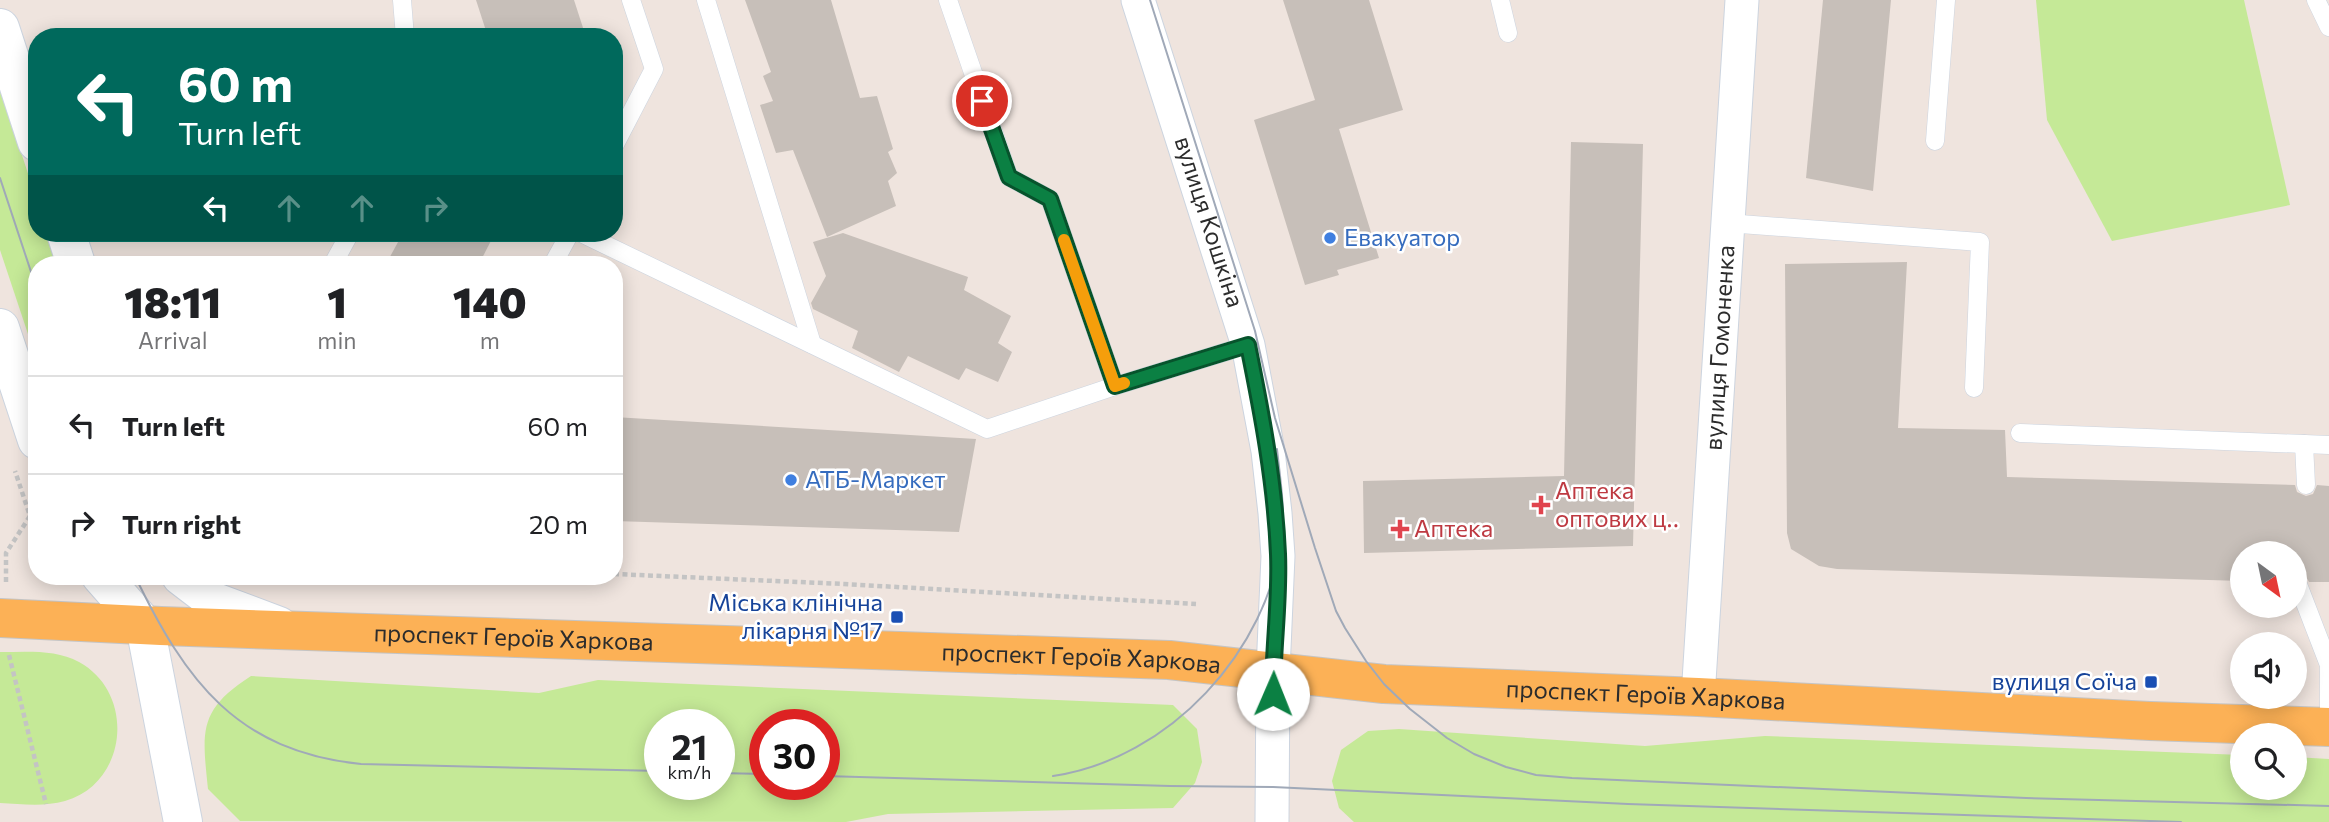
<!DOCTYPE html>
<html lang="en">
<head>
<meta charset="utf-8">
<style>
	:root { --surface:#fff; --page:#f2f2f2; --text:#202124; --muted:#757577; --line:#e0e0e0 }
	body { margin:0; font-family:Commissioner,sans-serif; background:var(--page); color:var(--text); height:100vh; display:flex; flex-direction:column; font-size:26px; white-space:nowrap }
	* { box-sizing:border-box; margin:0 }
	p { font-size:23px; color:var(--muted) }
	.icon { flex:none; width:38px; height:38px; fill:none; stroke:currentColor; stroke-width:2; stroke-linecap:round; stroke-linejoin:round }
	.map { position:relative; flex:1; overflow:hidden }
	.sheet { position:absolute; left:28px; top:256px; width:595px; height:329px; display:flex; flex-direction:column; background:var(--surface); border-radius:28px; box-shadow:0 4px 18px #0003 }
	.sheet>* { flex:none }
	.top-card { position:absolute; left:28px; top:28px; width:595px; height:214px; border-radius:28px; box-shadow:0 4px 18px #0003; background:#00695c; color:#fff; overflow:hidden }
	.needle { width:46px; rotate:147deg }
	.fabs { position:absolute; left:2230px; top:541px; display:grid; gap:14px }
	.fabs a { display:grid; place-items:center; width:77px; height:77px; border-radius:50%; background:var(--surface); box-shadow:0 4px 18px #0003; font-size:35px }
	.speed { position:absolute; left:644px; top:709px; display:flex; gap:14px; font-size:35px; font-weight:700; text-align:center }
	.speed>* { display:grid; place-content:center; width:91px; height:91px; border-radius:50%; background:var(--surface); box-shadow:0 4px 18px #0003; line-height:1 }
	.speed small { font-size:18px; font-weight:400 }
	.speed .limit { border:10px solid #d22; background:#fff; color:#111 }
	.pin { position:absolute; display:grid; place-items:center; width:60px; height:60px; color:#fff; margin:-30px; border:4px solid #fff; border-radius:50%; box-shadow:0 2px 7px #0007 }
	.me { position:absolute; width:77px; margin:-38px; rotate:1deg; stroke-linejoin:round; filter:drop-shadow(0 0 5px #0008) }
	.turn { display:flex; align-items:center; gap:24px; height:147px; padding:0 35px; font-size:32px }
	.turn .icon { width:91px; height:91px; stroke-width:2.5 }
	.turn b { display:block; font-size:49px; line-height:60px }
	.lanes { display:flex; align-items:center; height:66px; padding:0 35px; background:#0003; justify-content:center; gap:35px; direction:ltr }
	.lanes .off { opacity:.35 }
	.eta { display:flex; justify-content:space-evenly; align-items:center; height:119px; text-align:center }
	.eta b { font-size:42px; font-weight:800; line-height:49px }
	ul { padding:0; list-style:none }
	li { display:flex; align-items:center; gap:21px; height:98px; padding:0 35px; border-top:2px solid var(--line) }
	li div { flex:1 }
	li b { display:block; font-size:26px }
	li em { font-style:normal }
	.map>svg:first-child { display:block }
	.green { fill:#c5e997; fill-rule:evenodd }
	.building { fill:#c7bfb9 }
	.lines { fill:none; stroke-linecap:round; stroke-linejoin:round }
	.lane-casing { stroke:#ccd4df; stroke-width:19 }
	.street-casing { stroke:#ccd4df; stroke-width:35 }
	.secondary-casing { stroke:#ccd4df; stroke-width:40 }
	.primary-casing { stroke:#c4c4c4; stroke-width:40 }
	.path { stroke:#c4c4c4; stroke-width:4.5; stroke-dasharray:5 3.5; stroke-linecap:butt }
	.lane { stroke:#fff; stroke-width:18 }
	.street { stroke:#fff; stroke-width:33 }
	.secondary { stroke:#fff; stroke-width:38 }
	.primary { stroke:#fcb156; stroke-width:38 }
	.tram { stroke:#a0a9b8; stroke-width:2 }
	.route-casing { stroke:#07532c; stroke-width:18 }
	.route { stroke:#0b8043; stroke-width:12 }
	.slow { stroke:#f59e0b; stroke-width:12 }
	.shop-dot { fill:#3f7fe0; stroke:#fff; stroke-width:2.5 }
	.health-dot { fill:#e0444e; stroke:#fff; stroke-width:2.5 }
	.transit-dot { fill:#1a4fb4; stroke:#fff; stroke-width:2.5 }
	.labels { text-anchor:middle; stroke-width:5; stroke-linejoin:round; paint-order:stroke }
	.street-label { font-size:24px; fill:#2c2c2c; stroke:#fff }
	.shop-label { font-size:24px; fill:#366cbe; stroke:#fff; text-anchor:start }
	.health-label { font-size:24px; fill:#be3a42; stroke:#fff; text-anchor:start }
	.transit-label { font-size:24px; fill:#164399; stroke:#fff; text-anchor:end }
</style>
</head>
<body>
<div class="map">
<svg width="2329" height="822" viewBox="0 0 2329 822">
	<rect width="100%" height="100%" fill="#efe4de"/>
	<g class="green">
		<path d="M 2036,0 L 2244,0 L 2290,205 L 2112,241 L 2047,120 Z"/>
		<path d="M 0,88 L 37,201 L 37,233 L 47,233 L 58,264 L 37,264 L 37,361 L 0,250 Z"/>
		<path d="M 0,652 C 26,652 56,649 79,662 C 136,693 128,783 65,801 C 44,807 21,804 0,803 Z"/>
		<path d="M 251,676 L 539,693 L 598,680 L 1173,705 L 1197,729 L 1202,762 L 1195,783 L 1173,808 L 888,814 L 846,822 L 240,821 L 208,789 C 202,731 198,710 251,676 ZM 719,724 L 719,784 L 660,784 L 660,724 ZM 824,724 L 824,784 L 765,784 L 765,724 Z"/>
		<path d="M 1399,729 L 1645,746 L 1765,736 L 2242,755 L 2242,788 L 2294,788 L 2294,757 L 2329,759 L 2329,822 L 1354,822 L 1339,808 L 1332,781 L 1341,750 L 1368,731 Z"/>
	</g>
	<g class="building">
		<path d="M 476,0 L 574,0 L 586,37 L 488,37 Z"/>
		<path d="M 745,0 L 831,0 L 860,98 L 877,96 L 893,149 L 888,152 L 897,173 L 888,181 L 896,206 L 827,237 L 793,150 L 776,153 L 760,105 L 773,101 L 763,76 L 771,72 Z"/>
		<path d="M 1283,0 L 1369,0 L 1403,110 L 1339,129 L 1379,258 L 1337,270 L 1339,275 L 1305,285 L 1254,120 L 1315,100 Z"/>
		<path d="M 1823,0 L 1891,0 L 1873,191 L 1806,178 Z"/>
		<path d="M 1571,142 L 1643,144 L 1633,546 L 1364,553 L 1363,481 L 1564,476 Z"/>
		<path d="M 403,233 L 495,233 L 479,264 L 386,264 Z"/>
		<path d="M 843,233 L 968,277 L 964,290 L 1011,316 L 998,343 L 1012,352 L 998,382 L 966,368 L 959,380 L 908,356 L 899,372 L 852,348 L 858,331 L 813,309 L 811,303 L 826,276 L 813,242 Z"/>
		<path d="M 1907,262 L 1898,428 L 2005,430 L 2007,477 L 2295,485 L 2297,492 L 2306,496 L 2313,494 L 2317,485 L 2329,486 L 2329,582 L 2309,582 L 2304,573 L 2294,571 L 2294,553 L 2242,553 L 2242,581 L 1837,569 L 1819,566 L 1791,549 L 1787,533 L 1785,264 Z"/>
		<path d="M 614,417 L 976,439 L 959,532 L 614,521 Z"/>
	</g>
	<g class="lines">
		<defs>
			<g id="lane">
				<path d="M 402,0 L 405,37"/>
				<path d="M 706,0 L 812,344"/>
				<path d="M 948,0 L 1009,177 L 1050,199 L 1115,386"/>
				<path d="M 1500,0 L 1508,33"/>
				<path d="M 2316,0 L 2329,27"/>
				<path d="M 1935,141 L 1946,0"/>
				<path d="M 614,146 L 654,69 L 631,0"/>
				<path d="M 1727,223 L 1980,242 L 1974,388"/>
				<path d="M 581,233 L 987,429 L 1115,386 L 1248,345"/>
				<path d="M 333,264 L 350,233"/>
				<path d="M 553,264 L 570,233"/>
				<path d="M 2020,433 L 2329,445"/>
				<path d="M 2304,444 L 2306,485"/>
				<path d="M 2297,582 L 2329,665 L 2329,727"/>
			</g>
			<g id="street">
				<path id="s1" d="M 1138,0 L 1248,345 L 1268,451 L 1275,513 L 1278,556 L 1273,671 L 1272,822"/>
				<path id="s2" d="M 1698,697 L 1742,0"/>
			</g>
			<g id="secondary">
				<path d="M 0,28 L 37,142"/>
				<path d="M 66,233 L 76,264"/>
				<path d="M 0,328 L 37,440"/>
				<path d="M 101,576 L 145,626"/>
				<path d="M 181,576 L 215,602 L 279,626"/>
				<path d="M 145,626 L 183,822"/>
			</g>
			<g id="primary">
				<path id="s3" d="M 0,618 L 161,626 L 1169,660 L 1384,684 L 1698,697 L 2150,721 L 2329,727"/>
			</g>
		</defs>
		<use href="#lane" class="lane-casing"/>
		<use href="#street" class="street-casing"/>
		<use href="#secondary" class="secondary-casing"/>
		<use href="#primary" class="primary-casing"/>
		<g class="path">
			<path d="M 614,574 L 844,584 L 1196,604"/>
			<path d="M 6,582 L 6,553 L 30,516 L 15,471"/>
			<path d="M 9,655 L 46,804"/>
		</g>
		<use href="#lane" class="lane"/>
		<use href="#street" class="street"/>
		<use href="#secondary" class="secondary"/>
		<use href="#primary" class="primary"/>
		<g class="tram">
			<path d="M 1150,0 L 1255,331 L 1275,418 L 1315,548 L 1336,611 L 1345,628 L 1366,661 L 1384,684 L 1410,709 L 1447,738 L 1474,754 L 1506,767 L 1536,775 L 1572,778 L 2026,798 L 2329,806"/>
			<path d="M 0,178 L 37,290"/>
			<path d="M 135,576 C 186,682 237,751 361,764 L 660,771"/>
			<path d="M 719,773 L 765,774"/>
			<path d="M 824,776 L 1170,786 L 1273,787 L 1628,804 L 2181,822"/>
			<path d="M 1053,776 C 1169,759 1269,651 1282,535 C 1285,507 1280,478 1277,449"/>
		</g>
	</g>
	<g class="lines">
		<defs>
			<path id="route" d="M 982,101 L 1009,177 L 1050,199 L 1115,386 L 1248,345 C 1262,414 1275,483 1278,554 C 1280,600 1273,647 1273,694"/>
		</defs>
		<use href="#route" class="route-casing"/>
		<use href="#route" class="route"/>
		<path class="slow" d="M 1064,240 L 1115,386 L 1124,383"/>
	</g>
	<g class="shop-dot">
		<circle cx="1330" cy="238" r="7"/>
		<circle cx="791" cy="480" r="7"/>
	</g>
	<g class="health-dot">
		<path d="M1537.5 494.5h7v7h7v7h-7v7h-7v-7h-7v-7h7z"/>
		<path d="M1396.5 518.5h7v7h7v7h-7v7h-7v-7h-7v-7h7z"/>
	</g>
	<g class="transit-dot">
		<rect x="890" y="610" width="14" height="14" rx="3.5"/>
		<rect x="2144" y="675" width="14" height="14" rx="3.5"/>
	</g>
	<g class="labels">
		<g class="street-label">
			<text dy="8" stroke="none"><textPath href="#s1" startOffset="233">вулиця Кошкіна</textPath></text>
			<text dy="8" stroke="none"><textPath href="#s2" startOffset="350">вулиця Гомоненка</textPath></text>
			<text dy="8" stroke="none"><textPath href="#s3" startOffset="514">проспект Героїв Харкова</textPath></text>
			<text dy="8" stroke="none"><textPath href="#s3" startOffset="1082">проспект Героїв Харкова</textPath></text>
			<text dy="8" stroke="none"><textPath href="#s3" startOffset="1648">проспект Героїв Харкова</textPath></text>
		</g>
		<g class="shop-label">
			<text x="1344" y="246">Евакуатор</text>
			<text x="805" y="488">АТБ-Маркет</text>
		</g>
		<g class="health-label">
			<text x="1555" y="499">Аптека<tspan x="1555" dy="28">оптових ц‥</tspan></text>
			<text x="1414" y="537">Аптека</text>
		</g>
		<g class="transit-label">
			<text x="883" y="611">Міська клінічна<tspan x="883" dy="28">лікарня №17</tspan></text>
			<text x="2137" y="690">вулиця Соїча</text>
		</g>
	</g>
</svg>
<div class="fabs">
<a><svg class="needle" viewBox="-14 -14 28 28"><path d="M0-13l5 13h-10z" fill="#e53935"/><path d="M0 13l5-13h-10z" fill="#757577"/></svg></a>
<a><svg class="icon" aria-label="sound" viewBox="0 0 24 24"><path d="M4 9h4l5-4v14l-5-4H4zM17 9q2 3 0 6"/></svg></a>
<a><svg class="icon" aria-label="search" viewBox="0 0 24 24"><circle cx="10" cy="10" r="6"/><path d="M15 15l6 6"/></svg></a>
</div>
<div class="speed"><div>21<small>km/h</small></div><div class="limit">30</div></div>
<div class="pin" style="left:982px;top:101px;background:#d93025"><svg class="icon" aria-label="arrive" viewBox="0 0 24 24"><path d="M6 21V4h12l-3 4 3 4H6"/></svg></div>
<svg class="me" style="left:1273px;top:694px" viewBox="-20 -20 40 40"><circle r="19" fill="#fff"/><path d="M0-13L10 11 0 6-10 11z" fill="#0b8043"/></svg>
<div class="top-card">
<div class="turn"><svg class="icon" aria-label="left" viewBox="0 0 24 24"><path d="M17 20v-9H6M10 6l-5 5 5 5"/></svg><div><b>60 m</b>Turn left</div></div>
<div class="lanes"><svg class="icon" aria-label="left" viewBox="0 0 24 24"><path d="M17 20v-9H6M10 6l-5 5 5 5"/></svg><svg class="icon off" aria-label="ahead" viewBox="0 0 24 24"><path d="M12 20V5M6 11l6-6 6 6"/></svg><svg class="icon off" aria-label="ahead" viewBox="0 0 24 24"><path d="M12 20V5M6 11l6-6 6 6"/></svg><svg class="icon off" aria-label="right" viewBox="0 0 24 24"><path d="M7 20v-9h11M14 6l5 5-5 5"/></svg></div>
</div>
<section class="sheet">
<div class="eta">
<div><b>18:11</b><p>Arrival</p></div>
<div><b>1</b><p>min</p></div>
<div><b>140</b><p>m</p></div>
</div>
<ul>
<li><svg class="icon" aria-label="left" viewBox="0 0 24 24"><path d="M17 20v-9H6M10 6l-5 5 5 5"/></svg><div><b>Turn left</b></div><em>60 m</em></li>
<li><svg class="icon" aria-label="right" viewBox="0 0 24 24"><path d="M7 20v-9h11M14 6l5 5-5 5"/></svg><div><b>Turn right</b></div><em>20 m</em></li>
</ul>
</section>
</div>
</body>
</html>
